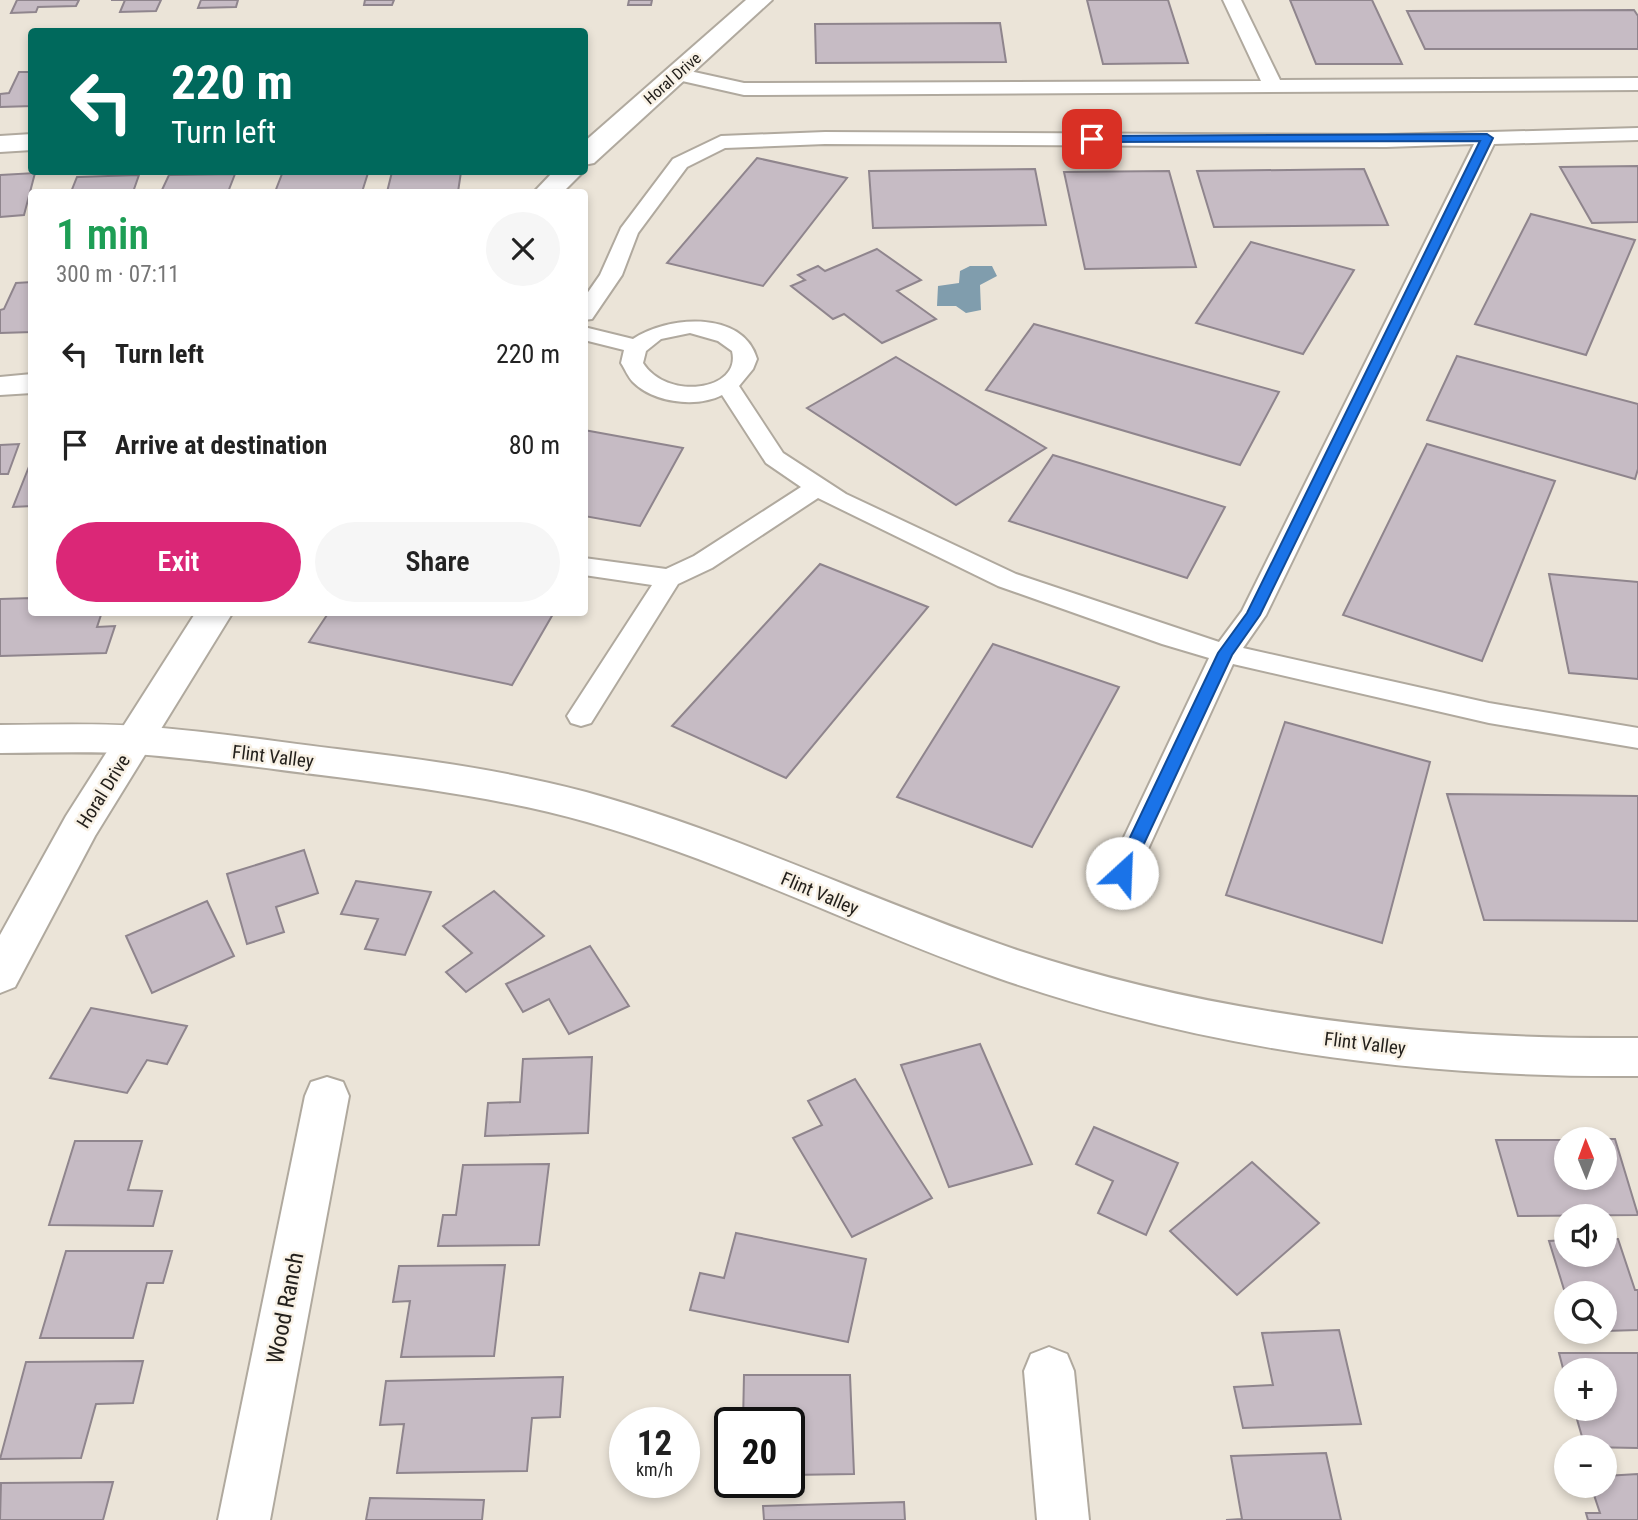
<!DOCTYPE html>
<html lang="en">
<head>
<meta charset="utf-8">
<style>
	:root { --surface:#fff; --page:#f6f6f6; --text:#222; --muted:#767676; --accent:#db2777 }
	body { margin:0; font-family:"Roboto Condensed",sans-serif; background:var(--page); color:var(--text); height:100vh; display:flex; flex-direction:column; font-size:26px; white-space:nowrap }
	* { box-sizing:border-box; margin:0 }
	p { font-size:23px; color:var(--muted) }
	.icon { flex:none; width:38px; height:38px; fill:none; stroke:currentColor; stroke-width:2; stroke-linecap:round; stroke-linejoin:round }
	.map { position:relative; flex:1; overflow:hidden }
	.sheet { position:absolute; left:28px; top:189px; width:560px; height:427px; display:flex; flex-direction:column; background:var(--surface); border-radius:7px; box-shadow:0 4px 10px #0003 }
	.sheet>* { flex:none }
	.banner { position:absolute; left:28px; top:28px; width:560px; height:147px; border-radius:7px; box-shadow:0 4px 10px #0003; background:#00695c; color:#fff; overflow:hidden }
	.needle { width:46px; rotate:359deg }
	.fabs { position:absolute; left:1554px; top:1127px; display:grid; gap:14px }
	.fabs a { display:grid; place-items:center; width:63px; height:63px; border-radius:50%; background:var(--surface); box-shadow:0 4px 10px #0003; font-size:35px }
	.speed { position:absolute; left:609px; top:1407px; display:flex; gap:14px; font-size:35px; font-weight:700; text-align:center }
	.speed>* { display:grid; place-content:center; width:91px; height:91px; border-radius:50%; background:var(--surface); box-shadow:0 4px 10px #0003; line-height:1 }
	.speed small { font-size:18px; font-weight:400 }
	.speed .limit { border:4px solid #111; border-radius:10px; background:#fff; color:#111 }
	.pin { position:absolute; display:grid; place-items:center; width:60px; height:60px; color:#fff; margin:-30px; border-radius:14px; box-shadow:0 4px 10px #0006 }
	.me { position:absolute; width:77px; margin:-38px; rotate:25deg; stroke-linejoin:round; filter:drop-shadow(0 0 5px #0008) }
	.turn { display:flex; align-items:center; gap:24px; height:147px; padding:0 28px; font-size:32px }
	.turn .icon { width:91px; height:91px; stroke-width:2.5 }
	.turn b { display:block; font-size:49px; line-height:60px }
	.round { display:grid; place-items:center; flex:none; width:74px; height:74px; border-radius:37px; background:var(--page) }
	.overview { display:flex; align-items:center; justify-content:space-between; height:119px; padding:0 28px }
	h1 { font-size:42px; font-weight:600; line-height:52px; color:#1e9e55 }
	.button { display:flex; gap:14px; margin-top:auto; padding:14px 28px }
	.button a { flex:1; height:80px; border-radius:42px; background:var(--accent); color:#fff; font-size:28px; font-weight:600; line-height:80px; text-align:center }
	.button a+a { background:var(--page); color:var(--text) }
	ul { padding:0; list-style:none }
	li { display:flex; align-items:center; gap:21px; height:91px; padding:0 28px }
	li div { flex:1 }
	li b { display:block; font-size:26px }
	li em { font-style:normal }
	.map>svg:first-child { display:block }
	.water { fill:#809dad }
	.building { fill:#c6bbc4; stroke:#8f858d; stroke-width:2 }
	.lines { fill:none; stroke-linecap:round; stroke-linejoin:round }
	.service-casing { stroke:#b0a99e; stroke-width:4 }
	.minor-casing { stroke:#b0a99e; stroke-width:4 }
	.tertiary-casing { stroke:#b0a99e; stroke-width:4 }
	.service { fill:#fff; fill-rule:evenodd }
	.minor { fill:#fff; fill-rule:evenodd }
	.tertiary { fill:#fff; fill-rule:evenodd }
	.route { fill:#1a73e8; stroke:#114b97; stroke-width:2 }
	.labels { text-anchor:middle; stroke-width:5; stroke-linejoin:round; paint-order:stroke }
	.far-street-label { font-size:16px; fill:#23201c; stroke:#f8f1e5 }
	.street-label { font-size:19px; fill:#23201c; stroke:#f8f1e5 }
	.near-street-label { font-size:23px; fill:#23201c; stroke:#f8f1e5 }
</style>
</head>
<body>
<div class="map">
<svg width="1638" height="1520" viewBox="0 0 1638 1520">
	<rect width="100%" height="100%" fill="#ebe4d8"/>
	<path class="water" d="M 970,266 L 992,266 L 997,276 L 980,285 L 981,310 L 966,313 L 956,306 L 937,306 L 938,286 L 959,283 L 960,271 Z"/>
	<g class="building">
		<path d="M 17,0 L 79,0 L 76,6 L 38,7 L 36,12 L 11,13 Z"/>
		<path d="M 111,0 L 161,0 L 156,11 L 120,12 L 125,0 Z"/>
		<path d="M 201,0 L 238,0 L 236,7 L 198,8 Z"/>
		<path d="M 365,0 L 394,0 L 392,5 L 364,5 Z"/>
		<path d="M 629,0 L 652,0 L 651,5 L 628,5 Z"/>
		<path d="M 1087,0 L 1168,0 L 1188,63 L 1103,64 Z"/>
		<path d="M 1290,0 L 1372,0 L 1402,64 L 1316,64 Z"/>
		<path d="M 1634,10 L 1638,16 L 1638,49 L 1425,49 L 1407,11 Z"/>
		<path d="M 1000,23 L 1006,62 L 816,63 L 815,24 Z"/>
		<path d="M 19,72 L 32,72 L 32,106 L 0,107 L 0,94 L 9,93 Z"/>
		<path d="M 757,158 L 847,178 L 763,286 L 667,263 Z"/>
		<path d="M 1638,166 L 1638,222 L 1592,223 L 1560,167 Z"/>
		<path d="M 1035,169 L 1046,225 L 873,228 L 869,171 Z"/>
		<path d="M 1364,169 L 1388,225 L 1214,227 L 1197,171 Z"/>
		<path d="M 1169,171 L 1196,267 L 1085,269 L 1064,172 Z"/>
		<path d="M 392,172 L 461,172 L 458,192 L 387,192 Z"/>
		<path d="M 35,173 L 24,215 L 0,217 L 0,175 Z"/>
		<path d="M 368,173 L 362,192 L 275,192 L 282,174 Z"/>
		<path d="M 235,174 L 228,192 L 161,192 L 169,175 Z"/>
		<path d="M 139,175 L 133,192 L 71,192 L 77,177 Z"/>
		<path d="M 1531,214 L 1635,240 L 1586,355 L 1475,324 Z"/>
		<path d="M 1251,242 L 1354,270 L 1303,354 L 1196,323 Z"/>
		<path d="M 877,249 L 921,280 L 897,291 L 936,319 L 882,343 L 844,314 L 833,319 L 791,286 L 805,280 L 798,275 L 818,266 L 825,271 Z"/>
		<path d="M 32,282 L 32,332 L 0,333 L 0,310 L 4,309 L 16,283 Z"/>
		<path d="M 1034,324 L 1279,392 L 1240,465 L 986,390 Z"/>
		<path d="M 1457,356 L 1638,404 L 1638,469 L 1635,479 L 1427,420 Z"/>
		<path d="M 896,357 L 1046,448 L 956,505 L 807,408 Z"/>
		<path d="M 584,430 L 683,448 L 640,526 L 584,516 Z"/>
		<path d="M 19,444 L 8,474 L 0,474 L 0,445 Z"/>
		<path d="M 1427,444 L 1555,481 L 1482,661 L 1343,615 Z"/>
		<path d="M 1053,455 L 1225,507 L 1187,578 L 1009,521 Z"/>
		<path d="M 32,459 L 32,506 L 13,507 Z"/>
		<path d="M 820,564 L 928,607 L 786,778 L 672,726 Z"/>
		<path d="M 1549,574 L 1638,582 L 1638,679 L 1569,673 Z"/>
		<path d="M 32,598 L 32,612 L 102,612 L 97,627 L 115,626 L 106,653 L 0,656 L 0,599 Z"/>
		<path d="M 329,612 L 547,612 L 553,614 L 512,685 L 309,642 Z"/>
		<path d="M 993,644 L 1119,687 L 1032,847 L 897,797 Z"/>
		<path d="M 1285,722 L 1430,762 L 1382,943 L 1226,895 Z"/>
		<path d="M 1447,794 L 1638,796 L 1638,921 L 1484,920 Z"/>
		<path d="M 304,850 L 318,893 L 276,907 L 284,932 L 247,944 L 227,874 Z"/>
		<path d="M 356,881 L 431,892 L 405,955 L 365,949 L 378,919 L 341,914 Z"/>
		<path d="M 494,891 L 544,936 L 466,992 L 446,972 L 472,953 L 443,926 Z"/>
		<path d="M 207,901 L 234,956 L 152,993 L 126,936 Z"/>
		<path d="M 590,946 L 629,1006 L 569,1034 L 549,999 L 523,1012 L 506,984 Z"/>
		<path d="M 91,1008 L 187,1026 L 167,1064 L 147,1060 L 127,1093 L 50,1078 Z"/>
		<path d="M 980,1044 L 1032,1164 L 949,1187 L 901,1065 Z"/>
		<path d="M 592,1057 L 588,1133 L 485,1136 L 488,1103 L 520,1102 L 523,1059 Z"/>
		<path d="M 855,1079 L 932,1198 L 852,1237 L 793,1138 L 822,1125 L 808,1101 Z"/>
		<path d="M 1094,1127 L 1178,1163 L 1146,1235 L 1098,1213 L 1113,1181 L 1076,1164 Z"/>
		<path d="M 1605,1139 L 1615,1139 L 1638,1215 L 1518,1216 L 1496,1140 L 1566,1140 L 1566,1178 L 1605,1178 Z"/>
		<path d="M 75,1141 L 142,1141 L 128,1190 L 162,1191 L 153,1226 L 49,1225 Z"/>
		<path d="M 1252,1162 L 1319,1223 L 1237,1295 L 1170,1231 Z"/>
		<path d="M 549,1164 L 539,1245 L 438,1246 L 443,1215 L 456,1215 L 463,1165 Z"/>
		<path d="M 736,1233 L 866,1259 L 848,1342 L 690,1310 L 700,1273 L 724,1278 Z"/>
		<path d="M 1605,1239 L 1618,1239 L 1635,1290 L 1638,1290 L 1638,1330 L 1605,1331 L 1605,1293 L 1566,1296 L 1549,1241 L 1566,1240 L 1566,1255 L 1605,1255 Z"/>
		<path d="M 66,1251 L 172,1251 L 163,1283 L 147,1283 L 133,1338 L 40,1338 Z"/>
		<path d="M 505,1265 L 494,1356 L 401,1357 L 410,1301 L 393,1302 L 399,1266 Z"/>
		<path d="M 1339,1330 L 1361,1424 L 1243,1428 L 1234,1387 L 1273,1385 L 1262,1333 Z"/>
		<path d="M 1559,1353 L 1638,1353 L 1638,1448 L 1585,1447 L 1574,1409 L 1605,1409 L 1605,1370 L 1566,1370 L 1566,1380 Z"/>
		<path d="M 143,1361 L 133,1403 L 96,1404 L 81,1458 L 0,1459 L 26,1362 Z"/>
		<path d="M 744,1375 L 850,1375 L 854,1474 L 789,1475 L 789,1423 L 743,1423 Z"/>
		<path d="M 563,1377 L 560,1417 L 532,1418 L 527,1471 L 397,1473 L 404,1424 L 380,1425 L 386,1381 Z"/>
		<path d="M 1326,1453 L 1341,1520 L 1226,1520 L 1242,1519 L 1231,1456 Z"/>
		<path d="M 1638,1474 L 1638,1520 L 1588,1520 L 1586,1513 L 1600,1513 L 1591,1486 L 1605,1486 L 1605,1476 Z"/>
		<path d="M 113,1482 L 103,1520 L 0,1520 L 1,1483 Z"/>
		<path d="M 370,1498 L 484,1500 L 482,1520 L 366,1520 Z"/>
		<path d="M 904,1502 L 905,1520 L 764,1520 L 763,1506 Z"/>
	</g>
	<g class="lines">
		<defs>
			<g id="service">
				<path d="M 1223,0 L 1241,0 L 1280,80 L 1638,78 L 1638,90 L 744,95 L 669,78 L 667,74 L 676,68 L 744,83 L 1261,81 Z"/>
				<path d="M 1638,128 L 1638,140 L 1494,144 L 1266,615 L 1243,648 L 1489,703 L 1638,728 L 1638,748 L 1489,723 L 1233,664 L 1137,873 L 1132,881 L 1122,885 L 1112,881 L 1107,873 L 1209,658 L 1162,644 L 998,586 L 818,498 L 712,568 L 678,584 L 591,723 L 581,726 L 571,723 L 567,716 L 652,585 L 584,575 L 584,558 L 666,569 L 694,556 L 801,487 L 766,463 L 722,395 C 697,408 654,403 633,382 C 628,377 625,369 621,363 L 624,350 L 584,340 L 584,327 L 633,339 C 666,316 743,309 757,359 L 753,369 L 739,386 L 783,453 L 846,494 L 1016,574 L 1219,642 L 1242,611 L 1474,144 L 1386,147 L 825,144 L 725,148 L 687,167 L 638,233 L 622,275 L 592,319 L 584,320 L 584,298 L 600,275 L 621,228 L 673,159 L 721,136 L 825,132 L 1386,135 ZM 690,333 L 718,341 L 732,351 C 742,391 667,401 643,363 L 646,351 L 661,339 Z"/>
			</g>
			<g id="minor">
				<path d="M 32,134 L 32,150 L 0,152 L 0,136 Z"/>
				<path d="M 32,374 L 32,393 L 0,395 L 0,377 Z"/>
				<path d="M 0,725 C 45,725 90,723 135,726 C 202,730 270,741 337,749 C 420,759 504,770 586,792 C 733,832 870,900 1014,949 C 1216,1016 1426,1040 1638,1038 L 1638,1076 C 1419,1078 1205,1050 998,978 C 859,929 728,862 587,822 C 505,799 421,788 337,777 C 270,769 203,759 135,754 C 90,751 45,753 0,753 Z"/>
				<path d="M 327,1077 L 343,1082 L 349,1096 L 270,1520 L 218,1520 L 305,1096 L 311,1082 Z"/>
				<path d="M 1049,1347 L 1067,1354 L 1074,1371 L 1089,1520 L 1037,1520 L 1024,1371 L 1031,1354 Z"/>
			</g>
			<g id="tertiary">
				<path d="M 746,0 L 772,0 L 594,163 L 584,165 L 584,142 Z"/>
				<path d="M 553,172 L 583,172 L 563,192 L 534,192 Z"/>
				<path d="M 196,612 L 233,612 L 95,836 L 15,987 L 0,993 L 0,935 L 66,816 Z"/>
			</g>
		</defs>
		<use href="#service" class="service-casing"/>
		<use href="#minor" class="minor-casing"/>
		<use href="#tertiary" class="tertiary-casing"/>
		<use href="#service" class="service"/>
		<use href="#minor" class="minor"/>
		<use href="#tertiary" class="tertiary"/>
	</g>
	<path class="route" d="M 1487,134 L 1493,138 L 1260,615 L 1232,655 L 1128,878 L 1116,878 L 1113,873 L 1218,653 L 1247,613 L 1480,141 L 1092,142 L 1086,139 L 1092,136 Z"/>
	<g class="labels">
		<g class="far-street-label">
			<text transform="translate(672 78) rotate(-41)" y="6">Horal Drive</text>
		</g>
		<g class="street-label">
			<text transform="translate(273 756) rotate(7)" y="7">Flint Valley</text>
			<text transform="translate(103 791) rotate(-58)" y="7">Horal Drive</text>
			<text transform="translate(820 893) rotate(23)" y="7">Flint Valley</text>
			<text transform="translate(1365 1043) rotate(7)" y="7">Flint Valley</text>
		</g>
		<g class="near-street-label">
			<text transform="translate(285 1308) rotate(-79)" y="8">Wood Ranch</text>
		</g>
	</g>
</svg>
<div class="fabs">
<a><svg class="needle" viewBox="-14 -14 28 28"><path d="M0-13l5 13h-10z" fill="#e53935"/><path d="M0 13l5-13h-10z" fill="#767676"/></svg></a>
<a><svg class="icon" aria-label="sound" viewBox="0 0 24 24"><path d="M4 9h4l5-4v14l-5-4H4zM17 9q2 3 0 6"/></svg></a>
<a><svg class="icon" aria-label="search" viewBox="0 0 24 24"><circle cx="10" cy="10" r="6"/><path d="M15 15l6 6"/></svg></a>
<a>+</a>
<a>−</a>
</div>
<div class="speed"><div>12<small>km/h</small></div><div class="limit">20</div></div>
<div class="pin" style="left:1092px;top:139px;background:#d93025"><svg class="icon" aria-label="arrive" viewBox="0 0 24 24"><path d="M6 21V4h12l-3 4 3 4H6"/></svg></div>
<svg class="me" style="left:1122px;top:873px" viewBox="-20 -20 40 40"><circle r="19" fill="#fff"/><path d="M0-13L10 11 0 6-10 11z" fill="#1a73e8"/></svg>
<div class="banner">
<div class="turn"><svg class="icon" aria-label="left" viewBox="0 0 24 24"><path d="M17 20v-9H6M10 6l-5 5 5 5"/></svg><div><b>220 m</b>Turn left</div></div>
</div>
<section class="sheet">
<div class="overview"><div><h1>1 min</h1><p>300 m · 07:11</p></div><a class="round"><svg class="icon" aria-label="close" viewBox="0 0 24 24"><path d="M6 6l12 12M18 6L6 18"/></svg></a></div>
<ul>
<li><svg class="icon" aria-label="left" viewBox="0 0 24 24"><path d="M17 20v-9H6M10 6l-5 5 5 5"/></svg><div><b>Turn left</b></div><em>220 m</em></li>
<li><svg class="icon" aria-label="arrive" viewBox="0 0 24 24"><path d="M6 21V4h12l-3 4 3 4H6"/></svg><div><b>Arrive at destination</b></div><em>80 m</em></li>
</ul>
<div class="button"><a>Exit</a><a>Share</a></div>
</section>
</div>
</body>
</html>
